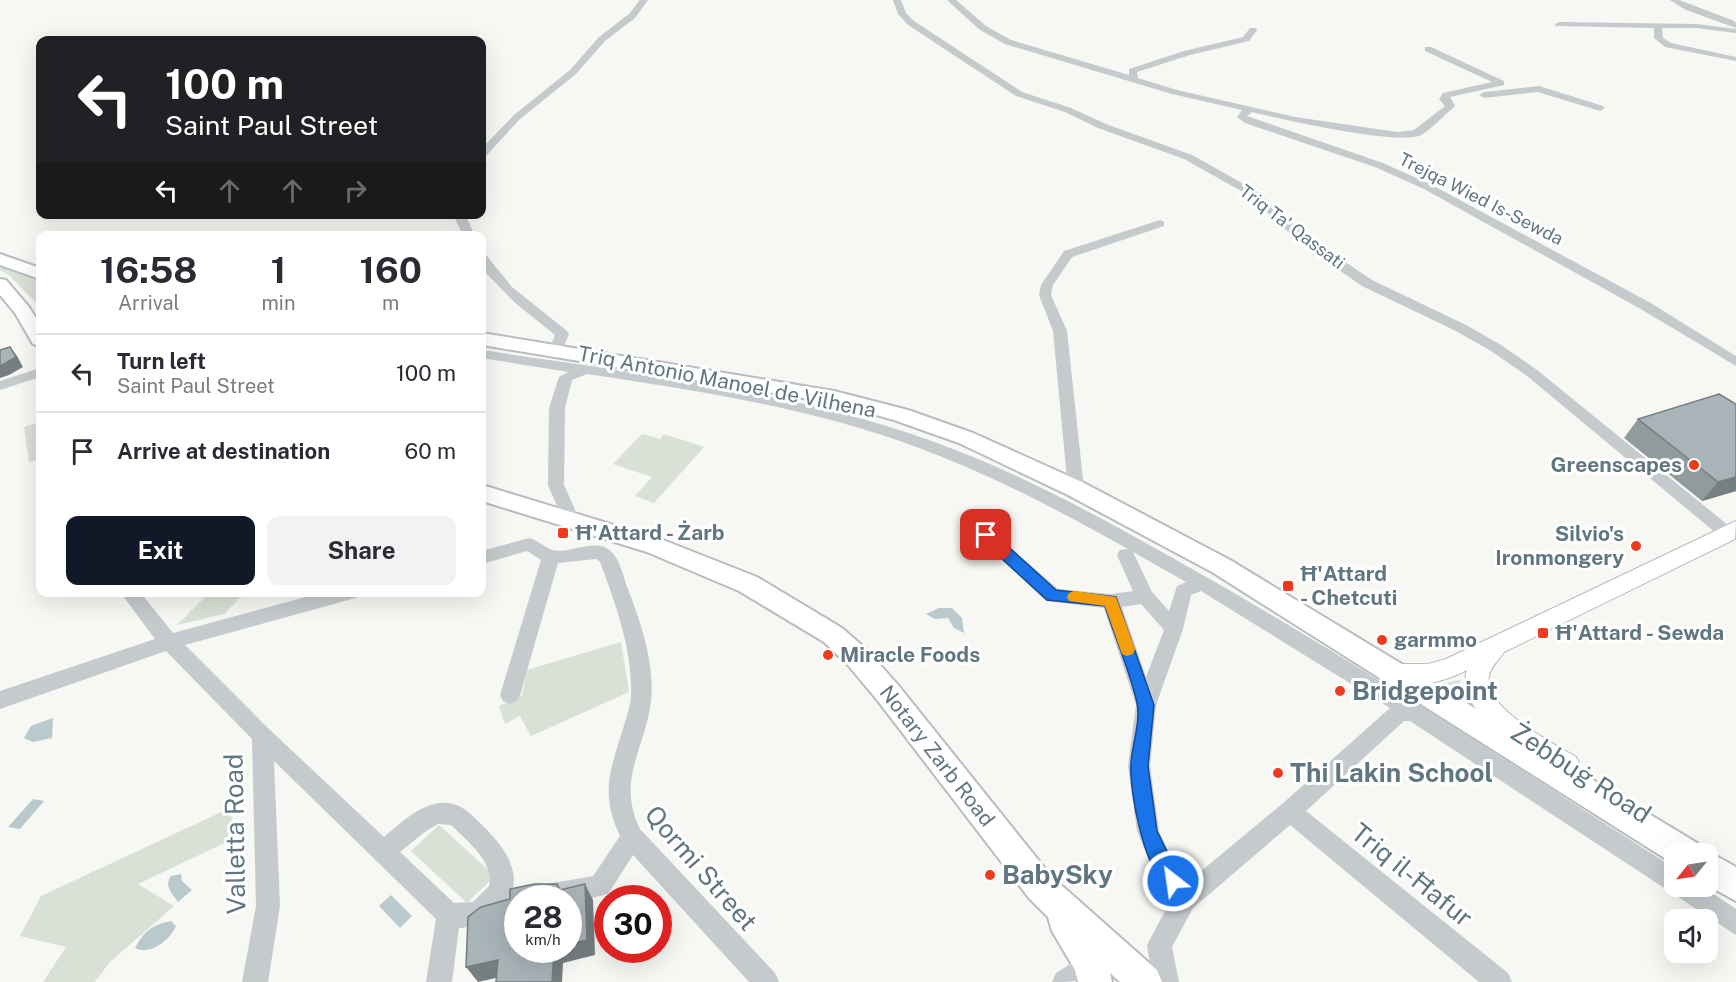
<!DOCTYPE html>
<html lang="en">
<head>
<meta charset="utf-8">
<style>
	:root { --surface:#fff; --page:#f2f2f3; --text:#2b2b33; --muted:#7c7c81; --line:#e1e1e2; --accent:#111827 }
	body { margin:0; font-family:"Public Sans",sans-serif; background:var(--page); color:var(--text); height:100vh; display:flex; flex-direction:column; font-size:22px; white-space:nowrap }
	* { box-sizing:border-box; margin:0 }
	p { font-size:20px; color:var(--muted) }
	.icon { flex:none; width:33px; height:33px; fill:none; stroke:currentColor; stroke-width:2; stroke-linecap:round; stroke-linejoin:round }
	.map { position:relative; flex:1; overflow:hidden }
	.details { position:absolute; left:36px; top:231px; width:450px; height:366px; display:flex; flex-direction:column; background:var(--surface); border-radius:12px; box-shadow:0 6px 24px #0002 }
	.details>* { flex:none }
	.guide { position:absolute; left:36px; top:36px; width:450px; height:183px; border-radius:12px; box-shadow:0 6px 24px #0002; background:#202124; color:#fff; overflow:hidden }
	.needle { width:39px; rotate:240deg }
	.controls { position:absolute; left:1664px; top:843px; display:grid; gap:12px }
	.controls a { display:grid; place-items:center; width:54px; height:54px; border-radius:12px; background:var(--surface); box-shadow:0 6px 24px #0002; font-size:30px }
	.speed { position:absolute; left:504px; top:885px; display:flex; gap:12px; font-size:30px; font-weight:700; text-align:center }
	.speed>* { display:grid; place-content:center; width:78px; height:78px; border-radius:50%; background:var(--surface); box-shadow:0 6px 24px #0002; line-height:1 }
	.speed small { font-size:15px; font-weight:400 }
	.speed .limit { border:9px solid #d22; background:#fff; color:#111 }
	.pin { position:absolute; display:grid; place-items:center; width:51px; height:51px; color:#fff; margin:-26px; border-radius:12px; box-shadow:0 3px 9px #0006 }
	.me { position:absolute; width:66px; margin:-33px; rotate:330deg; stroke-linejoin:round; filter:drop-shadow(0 0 4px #0008) }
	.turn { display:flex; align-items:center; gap:21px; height:126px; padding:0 30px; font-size:27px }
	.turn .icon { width:78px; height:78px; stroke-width:2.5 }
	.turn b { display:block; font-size:42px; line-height:51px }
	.lanes { display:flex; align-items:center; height:57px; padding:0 30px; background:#0003; justify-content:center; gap:30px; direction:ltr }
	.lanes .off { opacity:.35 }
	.eta { display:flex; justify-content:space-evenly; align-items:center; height:102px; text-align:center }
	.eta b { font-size:36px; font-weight:700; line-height:42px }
	.primary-button { display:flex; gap:12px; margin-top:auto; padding:12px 30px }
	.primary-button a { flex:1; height:69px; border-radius:12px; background:var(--accent); color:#fff; font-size:24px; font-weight:700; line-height:69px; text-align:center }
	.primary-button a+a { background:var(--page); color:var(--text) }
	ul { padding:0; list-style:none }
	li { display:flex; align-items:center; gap:18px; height:78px; padding:0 30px; border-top:2px solid var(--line) }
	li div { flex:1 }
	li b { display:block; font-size:22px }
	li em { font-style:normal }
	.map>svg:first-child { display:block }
	.green { fill:#d9e0d5 }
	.water { fill:#bac9cb }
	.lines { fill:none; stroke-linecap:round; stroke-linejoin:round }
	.major-casing { stroke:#b8bdc0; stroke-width:2 }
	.highway-casing { stroke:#b9bdc0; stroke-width:4 }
	.minor { fill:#c5cacc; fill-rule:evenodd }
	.major { fill:#fff; fill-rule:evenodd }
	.highway { fill:#fff; fill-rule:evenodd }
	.wall { fill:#909b9e }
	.shaded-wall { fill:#767e81 }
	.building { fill:#a8b4b8; stroke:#767e81; stroke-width:1.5 }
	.route { fill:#1a73e8; stroke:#114b97; stroke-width:1.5 }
	.slow { fill:#f59e0b }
	.poi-dot { fill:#ee3b1d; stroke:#fff; stroke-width:2 }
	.labels { text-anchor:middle; stroke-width:6; stroke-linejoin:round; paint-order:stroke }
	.far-street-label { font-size:18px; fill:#607681; stroke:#fff }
	.street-label { font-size:21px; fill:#607681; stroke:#fff }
	.poi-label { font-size:21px; font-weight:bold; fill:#607681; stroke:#fff; text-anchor:start }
	.near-poi-label { font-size:26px; font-weight:bold; fill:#607681; stroke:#fff; text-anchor:start }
	.near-street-label { font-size:26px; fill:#607681; stroke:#fff }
</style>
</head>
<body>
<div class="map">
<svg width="1736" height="982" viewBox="0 0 1736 982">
	<rect width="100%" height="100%" fill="#f7f7f4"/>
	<g class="green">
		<path d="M 0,262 L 40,277 L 40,307 L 9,275 L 0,270 Z"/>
		<path d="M 40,422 L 40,459 L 29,462 L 24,427 Z"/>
		<path d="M 642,434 L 660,439 L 664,434 L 704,447 L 654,503 L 635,496 L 652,477 L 613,464 Z"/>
		<path d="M 210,592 L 245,593 L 224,614 L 177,625 Z"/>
		<path d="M 621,642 L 629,692 L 531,736 L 520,716 L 505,724 L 499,706 L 522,695 L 527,670 Z"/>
		<path d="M 1459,680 L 1481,716 L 1433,686 Z"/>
		<path d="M 230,808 L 235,838 L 138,884 L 174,906 L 109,963 L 95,982 L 43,982 L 66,947 L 20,936 L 41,896 Z"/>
		<path d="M 439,825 L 495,876 L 467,903 L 411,851 Z"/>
	</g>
	<g class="water">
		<path d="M 939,608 L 952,608 L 962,618 L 964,633 L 954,628 L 948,618 L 935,619 L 926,614 Z"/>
		<path d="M 53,718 L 52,738 L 33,742 L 24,738 L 31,726 Z"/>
		<path d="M 33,799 L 44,801 L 20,829 L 8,827 Z"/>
		<path d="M 181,874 L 182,881 L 192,890 L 178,902 C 172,893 164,886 171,876 Z"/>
		<path d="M 391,895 L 412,916 L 400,928 L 379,906 Z"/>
		<path d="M 171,921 L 176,926 C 170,940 150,956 135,948 C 144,931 152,925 171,921 Z"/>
	</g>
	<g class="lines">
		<defs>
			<path id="major" d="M 1736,521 L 1735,539 L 1504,652 C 1499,660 1491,666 1489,676 C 1483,708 1553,743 1576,757 L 1580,765 L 1576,773 L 1567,776 C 1534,764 1453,713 1467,670 C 1444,682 1413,690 1388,681 L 1384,674 L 1388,667 L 1396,664 L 1428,664 L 1446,659 Z"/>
			<g id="highway">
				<path d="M 0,254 L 40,268 L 40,279 L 0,265 Z"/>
				<path d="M 0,279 L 6,280 L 29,307 L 40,325 L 40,346 L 33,344 L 15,313 L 0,295 Z"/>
				<path d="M 482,333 L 834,391 L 908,410 L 973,433 L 1084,483 L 1230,560 L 1697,843 L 1701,854 L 1674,854 L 1674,864 L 1212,572 L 1068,495 L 959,443 L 894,420 L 833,403 L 482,345 Z"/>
				<path d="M 482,485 L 663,540 L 757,577 L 842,628 L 866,649 L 898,685 L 1051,876 L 1157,970 L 1162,982 L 1120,982 L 1110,973 L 1112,982 L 1078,982 L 1075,970 L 1052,931 L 1048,917 L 1029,898 L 878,701 L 848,665 L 824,642 L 739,591 L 647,552 L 482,501 Z"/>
				<path d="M 1707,851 L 1736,867 L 1736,901 L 1707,885 L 1707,854 L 1702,854 Z"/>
			</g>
		</defs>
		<use href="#major" class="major-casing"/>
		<use href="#highway" class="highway-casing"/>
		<g class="minor">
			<path d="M 640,0 L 648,0 L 635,18 L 605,41 L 576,74 L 520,119 L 486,156 L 482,157 L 482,148 L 514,115 L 570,70 L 599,37 L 629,14 Z"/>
			<path d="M 893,0 L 901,0 L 906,13 L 914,21 L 1022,92 L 1071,108 L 1106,124 L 1192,155 L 1258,192 L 1307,236 L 1372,280 L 1466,325 L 1501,345 L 1537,370 L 1734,530 L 1736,533 L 1734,538 L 1728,540 L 1722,538 L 1527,376 L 1491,351 L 1456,331 L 1362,286 L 1299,242 L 1250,196 L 1184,159 L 1098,128 L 1065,112 L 1016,96 L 908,25 L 898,14 Z"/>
			<path d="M 947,0 L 956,0 L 986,26 L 1011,40 L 1129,75 L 1129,69 L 1184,51 L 1243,37 L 1250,28 L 1256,28 L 1257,30 L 1249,41 L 1190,55 L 1137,72 L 1138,78 L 1177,90 L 1295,117 L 1397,132 L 1414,130 L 1445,106 L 1439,99 L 1443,93 L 1492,82 L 1425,51 L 1425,47 L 1431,47 L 1504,81 L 1504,85 L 1450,97 L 1455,106 L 1453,108 C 1443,116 1433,128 1421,135 C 1400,146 1280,119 1252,112 L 1247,116 L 1383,163 L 1432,185 L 1649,302 L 1736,356 L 1736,366 L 1639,308 L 1424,189 L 1375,167 L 1245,123 L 1237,117 L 1242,110 L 1172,94 L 1005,44 L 980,30 Z"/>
			<path d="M 1670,0 L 1679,0 L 1732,20 L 1736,23 L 1736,28 L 1686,10 Z"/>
			<path d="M 1559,22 L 1696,24 L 1736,29 L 1736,33 L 1696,28 L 1662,28 L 1663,38 L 1671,43 L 1736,57 L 1736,61 L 1665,47 L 1654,38 L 1654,28 L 1556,26 L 1555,24 Z"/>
			<path d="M 1539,86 L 1603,106 L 1605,108 L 1600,111 L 1538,92 L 1484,98 L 1479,95 L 1484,92 Z"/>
			<path d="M 453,214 L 465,214 L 475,236 L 463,236 Z"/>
			<path d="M 1160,220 L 1164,222 L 1164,226 L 1072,257 L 1053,285 L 1051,295 L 1067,331 L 1084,489 L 1082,493 L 1070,493 L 1068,489 L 1053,331 L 1039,295 L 1041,285 L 1064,251 Z"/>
			<path d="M 482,254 L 486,255 L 512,287 L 567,331 L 569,334 L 561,353 L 556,354 L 549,350 L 555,335 L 514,302 L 485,272 L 482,267 Z"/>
			<path d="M 482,350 C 632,373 786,389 929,440 C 1027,475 1118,527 1208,578 C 1367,669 1520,769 1674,868 L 1674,886 L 1702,886 L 1736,909 L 1736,935 L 1419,727 L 1410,721 L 1404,721 L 1306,811 L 1508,973 L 1512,982 L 1479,982 L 1290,825 L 1193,908 L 1172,947 L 1179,982 L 1153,982 L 1147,945 L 1171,900 L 1153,870 L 1137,831 L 1128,766 L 1136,705 L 1104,608 L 1046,601 L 976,535 L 979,531 L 985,529 L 991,531 L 1058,589 L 1111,594 L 1133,591 L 1117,555 L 1120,550 L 1128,549 C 1060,511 992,475 919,448 C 813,408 699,391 587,374 L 572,380 L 565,408 L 564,485 L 580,521 L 577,525 L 565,525 L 548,485 L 549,408 L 559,377 L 568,372 L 482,358 ZM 1133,552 L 1186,582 L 1177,586 L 1169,611 L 1152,592 ZM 1201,591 L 1390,708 L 1282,804 L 1188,882 L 1169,854 L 1159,831 L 1150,766 L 1156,705 L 1183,629 L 1191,595 ZM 1141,604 L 1164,630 L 1146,677 L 1122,607 Z"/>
			<path d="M 40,368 L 40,377 L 0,390 L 0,381 Z"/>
			<path d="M 529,538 C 538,540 545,548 553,550 C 570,554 593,539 608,549 C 620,557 623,576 628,589 C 641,623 655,664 651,701 C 645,750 616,779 640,829 L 775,973 L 779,982 L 749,982 L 633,855 L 608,894 L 568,904 L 568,898 L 524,898 L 528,890 L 536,886 L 593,876 L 620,836 C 600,793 610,771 623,729 C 626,718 630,708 631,697 C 633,651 616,605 600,562 L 596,559 L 558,563 L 520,695 L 517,701 L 510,704 L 503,701 L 500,695 L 541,560 L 527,551 L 482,564 L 482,551 Z"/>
			<path d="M 120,592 L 140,592 L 173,633 L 324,592 L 361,592 L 358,597 L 352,599 L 185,645 L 269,729 L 384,837 C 401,823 423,801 447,803 C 462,804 471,814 481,824 C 494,837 507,851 512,868 C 522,901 489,927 459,928 L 452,982 L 426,982 L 436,919 L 274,761 L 280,906 L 268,982 L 242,982 L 256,906 L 252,739 L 166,651 L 0,709 L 0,691 L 155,639 ZM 438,824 L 451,825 C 466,840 495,862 489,886 L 473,902 L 454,903 L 400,852 L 426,831 Z"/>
			<path d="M 1091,951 L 1100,955 L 1104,964 C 1094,982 1073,982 1052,982 L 1056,973 Z"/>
		</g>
		<use href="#major" class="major"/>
		<use href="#highway" class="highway"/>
	</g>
	<path class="wall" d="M 1638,419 L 1736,491 L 1702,501 L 1624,438 Z"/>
	<g class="shaded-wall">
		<path d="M 10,347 L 17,356 L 23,367 L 9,375 L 0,378 L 0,366 Z"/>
		<path d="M 1736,477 L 1736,491 L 1702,501 L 1718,482 Z"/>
		<path d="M 585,884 L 593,900 L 595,955 L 563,963 L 562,982 L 552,982 L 554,950 L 568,950 L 568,944 Z"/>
		<path d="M 498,960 L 509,975 L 478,982 L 466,967 Z"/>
	</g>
	<g class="building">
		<path d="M 10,347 L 16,357 L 0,366 L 0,350 Z"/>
		<path d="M 1719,394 L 1736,404 L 1736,477 L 1718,482 L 1638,419 Z"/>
		<path d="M 534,884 L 557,884 L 560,890 L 585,884 L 587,940 L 568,944 L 568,898 L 518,898 L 518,950 L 554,950 L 552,982 L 496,982 L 498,960 L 466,967 L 468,917 L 481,907 L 510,899 L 510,889 Z"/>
	</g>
	<path class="route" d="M 986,530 L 991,531 L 1056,590 L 1116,597 L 1154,705 L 1148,766 L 1157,831 L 1182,881 L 1180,888 L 1173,890 C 1145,879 1129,791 1131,763 C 1132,745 1141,721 1137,703 C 1130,671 1115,638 1105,606 L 1047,600 L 980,539 L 978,535 Z"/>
	<path class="slow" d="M 1074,591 L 1116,597 L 1135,649 L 1133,654 L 1127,656 L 1122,654 L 1105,606 L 1069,601 L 1067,597 L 1069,593 Z"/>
	<g class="poi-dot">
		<circle cx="1694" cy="465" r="6"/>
		<rect x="557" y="527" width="12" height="12" rx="3"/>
		<circle cx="1636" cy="546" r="6"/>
		<rect x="1282" y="580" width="12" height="12" rx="3"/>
		<rect x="1537" y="627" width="12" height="12" rx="3"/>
		<circle cx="1382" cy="640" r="6"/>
		<circle cx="828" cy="655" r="6"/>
		<circle cx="1340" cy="691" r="6"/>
		<circle cx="1278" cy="773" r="6"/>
		<circle cx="990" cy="875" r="6"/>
	</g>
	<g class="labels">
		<g class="far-street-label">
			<text transform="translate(1481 199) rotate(27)" y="6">Trejqa Wied Is-Sewda</text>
			<text transform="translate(1292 227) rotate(37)" y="6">Triq Ta' Qassati</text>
		</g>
		<g class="street-label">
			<text transform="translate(727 382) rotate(11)" y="7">Triq Antonio Manoel de Vilhena</text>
			<text transform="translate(937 756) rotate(52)" y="7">Notary Zarb Road</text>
		</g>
		<g class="poi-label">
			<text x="1682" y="472" text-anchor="end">Greenscapes</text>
			<text x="575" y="540">Ħ'Attard - Żarb</text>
			<text x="1624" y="541" text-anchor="end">Silvio's<tspan x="1624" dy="24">Ironmongery</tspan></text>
			<text x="1300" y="581">Ħ'Attard<tspan x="1300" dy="24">- Chetcuti</tspan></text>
			<text x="1555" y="640">Ħ'Attard - Sewda</text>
			<text x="1394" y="647">garmmo</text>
			<text x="840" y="662">Miracle Foods</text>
		</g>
		<g class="near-poi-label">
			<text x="1352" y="700">Bridgepoint</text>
			<text x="1290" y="782">Thi Lakin School</text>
			<text x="1002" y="884">BabySky</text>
		</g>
		<g class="near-street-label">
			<text transform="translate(1581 773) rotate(33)" y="9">Żebbuġ Road</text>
			<text transform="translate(235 834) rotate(-91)" y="9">Valletta Road</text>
			<text transform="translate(701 868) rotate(49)" y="9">Qormi Street</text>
			<text transform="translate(1412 875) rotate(39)" y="9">Triq il-Ħafur</text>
		</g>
	</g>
</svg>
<div class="controls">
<a><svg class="needle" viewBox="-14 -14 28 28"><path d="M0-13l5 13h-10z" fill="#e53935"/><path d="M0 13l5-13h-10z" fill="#7c7c81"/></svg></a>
<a><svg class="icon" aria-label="sound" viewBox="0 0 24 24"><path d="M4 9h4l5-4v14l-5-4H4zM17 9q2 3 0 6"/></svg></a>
</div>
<div class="speed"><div>28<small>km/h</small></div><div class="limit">30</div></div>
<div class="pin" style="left:986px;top:535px;background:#d93025"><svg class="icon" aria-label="arrive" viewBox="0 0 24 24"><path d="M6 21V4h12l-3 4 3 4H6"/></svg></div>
<svg class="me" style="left:1173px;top:881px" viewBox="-20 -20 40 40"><circle r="17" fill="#1a73e8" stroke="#fff" stroke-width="3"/><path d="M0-11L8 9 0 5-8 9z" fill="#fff"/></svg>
<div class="guide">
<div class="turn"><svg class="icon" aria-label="left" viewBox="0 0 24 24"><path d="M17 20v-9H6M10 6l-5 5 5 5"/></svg><div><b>100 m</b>Saint Paul Street</div></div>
<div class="lanes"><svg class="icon" aria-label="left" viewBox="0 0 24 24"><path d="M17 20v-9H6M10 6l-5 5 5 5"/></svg><svg class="icon off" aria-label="ahead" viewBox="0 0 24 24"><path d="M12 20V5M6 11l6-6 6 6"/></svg><svg class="icon off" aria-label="ahead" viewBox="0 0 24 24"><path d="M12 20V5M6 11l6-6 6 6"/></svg><svg class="icon off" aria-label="right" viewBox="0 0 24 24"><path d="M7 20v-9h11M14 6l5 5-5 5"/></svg></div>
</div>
<section class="details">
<div class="eta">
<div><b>16:58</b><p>Arrival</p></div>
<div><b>1</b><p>min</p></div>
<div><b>160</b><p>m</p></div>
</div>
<ul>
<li><svg class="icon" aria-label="left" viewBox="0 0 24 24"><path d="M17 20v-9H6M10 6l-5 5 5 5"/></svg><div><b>Turn left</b><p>Saint Paul Street</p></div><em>100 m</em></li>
<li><svg class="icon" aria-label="arrive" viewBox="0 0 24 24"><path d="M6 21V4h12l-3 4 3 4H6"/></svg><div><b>Arrive at destination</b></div><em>60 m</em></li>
</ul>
<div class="primary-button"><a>Exit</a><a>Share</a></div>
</section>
</div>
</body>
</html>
